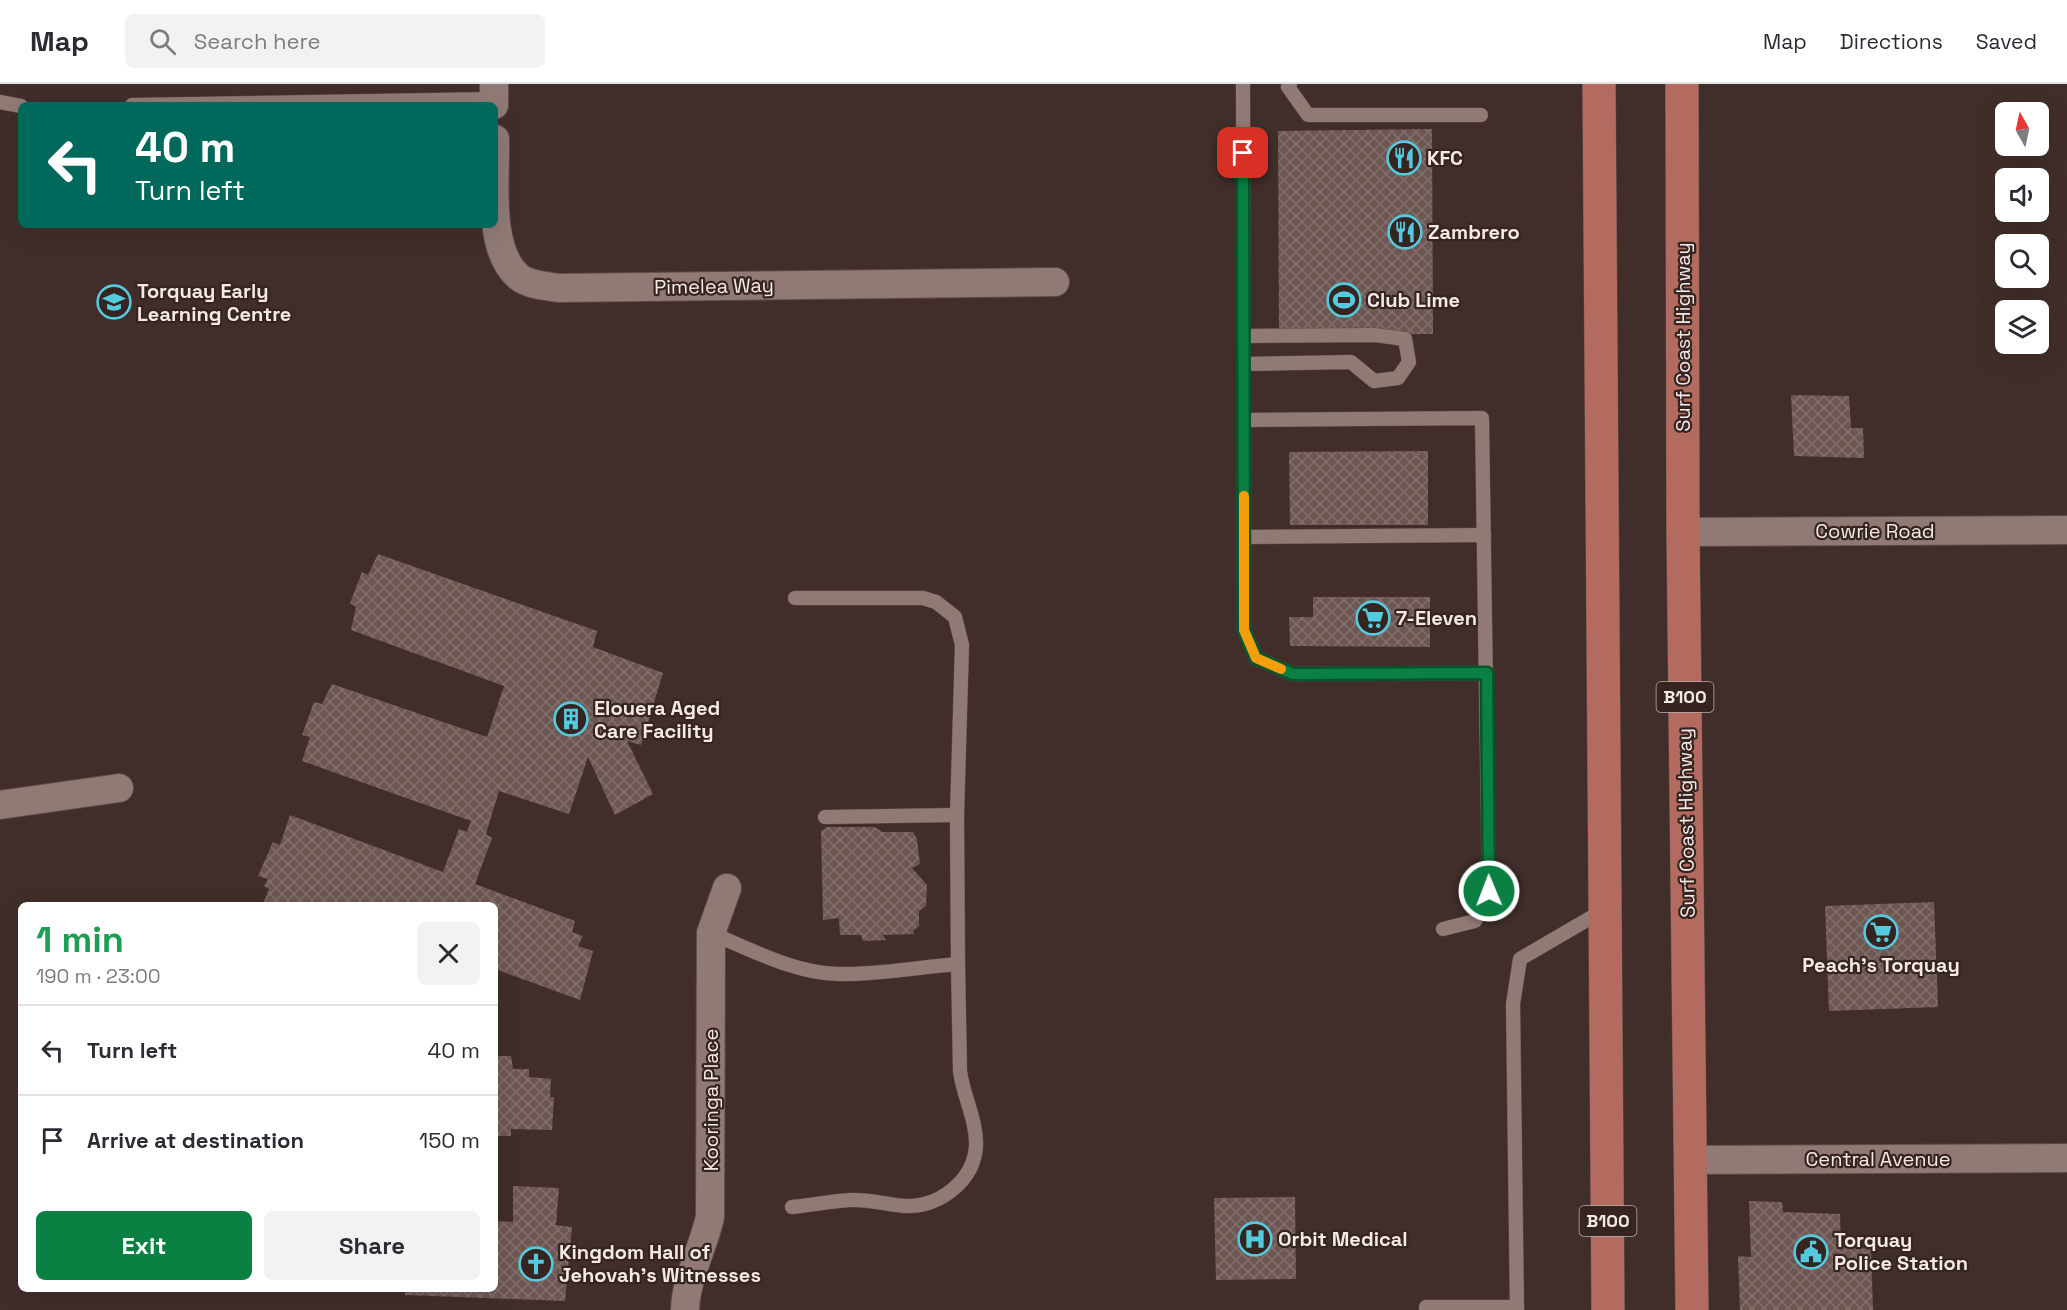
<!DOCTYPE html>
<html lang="en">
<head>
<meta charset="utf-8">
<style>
	:root { --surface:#fff; --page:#f2f2f3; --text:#2b2b33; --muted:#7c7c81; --line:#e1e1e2; --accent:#0b8043 }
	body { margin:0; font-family:"Space Grotesk",sans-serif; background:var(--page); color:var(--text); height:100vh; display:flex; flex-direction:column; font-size:22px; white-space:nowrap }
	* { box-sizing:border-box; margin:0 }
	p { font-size:20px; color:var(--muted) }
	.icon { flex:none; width:33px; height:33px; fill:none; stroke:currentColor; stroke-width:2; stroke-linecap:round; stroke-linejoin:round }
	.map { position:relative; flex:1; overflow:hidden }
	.side { position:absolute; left:18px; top:818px; width:480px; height:390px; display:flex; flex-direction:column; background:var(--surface); border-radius:9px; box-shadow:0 6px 24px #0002 }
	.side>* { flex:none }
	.guide { position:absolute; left:18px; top:18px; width:480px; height:126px; border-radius:9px; box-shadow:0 6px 24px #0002; background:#00695c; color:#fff; overflow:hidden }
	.needle { width:39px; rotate:351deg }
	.controls { position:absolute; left:1995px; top:18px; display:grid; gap:12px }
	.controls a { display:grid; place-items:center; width:54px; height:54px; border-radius:9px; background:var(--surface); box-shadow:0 6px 24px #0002; font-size:30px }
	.pin { position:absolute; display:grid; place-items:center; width:51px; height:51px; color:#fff; margin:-26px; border-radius:12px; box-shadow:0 3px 9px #0006 }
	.me { position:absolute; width:66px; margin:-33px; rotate:359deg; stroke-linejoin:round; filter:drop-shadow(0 0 4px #0008) }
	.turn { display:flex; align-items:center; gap:21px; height:126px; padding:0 18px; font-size:27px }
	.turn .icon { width:78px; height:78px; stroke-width:2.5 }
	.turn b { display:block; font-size:42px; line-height:51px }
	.round { display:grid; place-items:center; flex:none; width:63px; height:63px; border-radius:9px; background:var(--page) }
	.summary { display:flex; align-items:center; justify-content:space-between; height:102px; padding:0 18px }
	h1 { font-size:36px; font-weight:800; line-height:45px; color:#1e9e55 }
	.primary-button { display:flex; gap:12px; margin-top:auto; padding:12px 18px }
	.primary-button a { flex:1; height:69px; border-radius:9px; background:var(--accent); color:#fff; font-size:24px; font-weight:800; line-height:69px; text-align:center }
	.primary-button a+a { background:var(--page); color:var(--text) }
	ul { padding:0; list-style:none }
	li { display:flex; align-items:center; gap:18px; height:90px; padding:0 18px; border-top:2px solid var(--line) }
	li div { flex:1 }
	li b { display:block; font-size:22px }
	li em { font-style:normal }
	header { display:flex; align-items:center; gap:36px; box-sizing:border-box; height:84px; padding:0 30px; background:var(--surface); border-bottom:2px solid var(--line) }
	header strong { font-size:28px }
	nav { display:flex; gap:33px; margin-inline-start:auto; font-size:21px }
	.search { width:420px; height:54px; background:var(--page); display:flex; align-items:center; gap:15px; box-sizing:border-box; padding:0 21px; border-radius:9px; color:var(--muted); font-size:22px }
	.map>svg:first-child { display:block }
	.building { fill:url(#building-cross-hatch) }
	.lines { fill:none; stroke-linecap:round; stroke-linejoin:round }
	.service-casing { stroke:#5d4d49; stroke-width:15 }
	.minor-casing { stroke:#5d4d49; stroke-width:30 }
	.primary-casing { stroke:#5d4d49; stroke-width:34 }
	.service { stroke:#917a76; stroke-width:14 }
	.minor { stroke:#917a76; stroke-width:28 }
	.primary { stroke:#b36b60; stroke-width:33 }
	.route-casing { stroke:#07532c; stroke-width:15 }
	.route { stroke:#0b8043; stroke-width:10 }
	.slow { stroke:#f59e0b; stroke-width:10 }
	.labels { text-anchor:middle; stroke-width:4.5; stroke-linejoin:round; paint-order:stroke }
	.shield { fill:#362420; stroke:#bcaeab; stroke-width:1.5 }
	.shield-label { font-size:18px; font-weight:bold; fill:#f5e9e6 }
	.poi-label { font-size:20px; font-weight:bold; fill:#f5e9e6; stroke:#362420; text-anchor:start }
	.street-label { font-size:20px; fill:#f5e9e6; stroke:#362420 }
</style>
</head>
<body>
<header>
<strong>Map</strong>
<div class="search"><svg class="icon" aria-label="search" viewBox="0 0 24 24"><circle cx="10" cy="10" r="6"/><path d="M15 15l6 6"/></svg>Search here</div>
<nav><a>Map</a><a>Directions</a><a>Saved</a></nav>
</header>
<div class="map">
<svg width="2067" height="1226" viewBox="0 0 2067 1226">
	<defs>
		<pattern id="building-cross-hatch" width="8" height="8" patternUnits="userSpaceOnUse" patternTransform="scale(1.5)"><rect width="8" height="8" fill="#6d5753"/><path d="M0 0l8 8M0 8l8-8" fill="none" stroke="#826f6c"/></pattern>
	</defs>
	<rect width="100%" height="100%" fill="#412e2a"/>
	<g class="building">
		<path d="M 1432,45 L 1433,250 L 1279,251 L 1278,47 Z"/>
		<path d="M 1791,311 L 1849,312 L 1851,344 L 1863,344 L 1864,374 L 1794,372 Z"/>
		<path d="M 1428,367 L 1428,441 L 1290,441 L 1289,368 Z"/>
		<path d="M 378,470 L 597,547 L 593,563 L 663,589 L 641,661 L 627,657 L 653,710 L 615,731 L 588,673 L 569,730 L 499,707 L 486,750 L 492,754 L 475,800 L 575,837 L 572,848 L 583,852 L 578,862 L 593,867 L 580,916 L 495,885 L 495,820 L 263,820 L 269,805 L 264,802 L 268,795 L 258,792 L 273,758 L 280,761 L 290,731 L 443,788 L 459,745 L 467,748 L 471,737 L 302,677 L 310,653 L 302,651 L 314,618 L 322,620 L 332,600 L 487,653 L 504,602 L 351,546 L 356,523 L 350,519 L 362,488 L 368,491 Z"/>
		<path d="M 1313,513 L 1430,513 L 1430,563 L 1290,562 L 1289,533 L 1313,533 Z"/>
		<path d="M 827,743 L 875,743 L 882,748 L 913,748 L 917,755 L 920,780 L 912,784 L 927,801 L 926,822 L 919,827 L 919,842 L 913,847 L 914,850 L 883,851 L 886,856 L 863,857 L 861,851 L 840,851 L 839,834 L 823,836 L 821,747 Z"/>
		<path d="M 1934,818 L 1938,923 L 1829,927 L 1825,822 Z"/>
		<path d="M 495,972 L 511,972 L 513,985 L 529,985 L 529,993 L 551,995 L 550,1013 L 554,1013 L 552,1046 L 511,1045 L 511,1052 L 495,1052 Z"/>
		<path d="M 513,1102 L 559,1104 L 556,1141 L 572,1143 L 565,1217 L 405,1211 L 405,1204 L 495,1204 L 495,1137 L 513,1138 Z"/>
		<path d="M 1295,1113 L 1296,1195 L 1216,1196 L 1214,1114 Z"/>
		<path d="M 1749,1117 L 1782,1118 L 1783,1128 L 1840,1130 L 1841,1163 L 1871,1164 L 1873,1226 L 1740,1226 L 1738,1172 L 1751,1173 Z"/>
	</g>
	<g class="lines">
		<defs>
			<g id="service">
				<path d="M 1243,0 L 1244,546 L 1256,574 L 1293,590 L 1487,589"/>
				<path d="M 1290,0 L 1288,3 L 1308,31 L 1481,31"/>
				<path d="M 0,18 L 21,22"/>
				<path d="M 132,21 L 494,15"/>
				<path d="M 1244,280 L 1351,278 L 1374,297 L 1398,294 L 1409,278 L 1405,255 L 1375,251 L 1244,252"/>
				<path d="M 1244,336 L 1482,334 L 1489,807 L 1475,837 L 1443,845"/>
				<path d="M 1244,453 L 1484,451"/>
				<path d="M 825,733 L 957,731"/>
				<path d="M 711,849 C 751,866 795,889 838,890 C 878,891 919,883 958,880 L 957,731 L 962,561 L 955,533 L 936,518 L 923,514 L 795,514"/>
				<path d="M 792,1123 C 812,1121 832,1117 851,1116 C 870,1115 888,1121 906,1122 C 939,1123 974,1097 976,1062 C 977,1036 963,1012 960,987 L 958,880"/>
				<path d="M 1426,1223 L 1517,1223"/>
				<path d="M 1517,1226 L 1513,920 L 1520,875 L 1604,826"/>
			</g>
			<g id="minor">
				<path d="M 494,21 L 494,0"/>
				<path d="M 495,55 C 496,93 486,166 519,193 C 529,201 546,202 559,204 L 1055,198"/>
				<path d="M 1683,448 L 2067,446"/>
				<path d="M 0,721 L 119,704"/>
				<path d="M 1690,1076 L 2067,1074"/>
				<path d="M 685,1226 C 686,1193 703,1165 710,1133 L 711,849 L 727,804"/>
			</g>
			<g id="primary">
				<path d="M 1599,0 L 1608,1226"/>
				<path d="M 1682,0 L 1683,448 L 1692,1226"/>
			</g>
		</defs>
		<use href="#service" class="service-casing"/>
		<use href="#minor" class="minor-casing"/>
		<use href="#primary" class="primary-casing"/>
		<use href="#service" class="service"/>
		<use href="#minor" class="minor"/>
		<use href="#primary" class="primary"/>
	</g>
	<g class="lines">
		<defs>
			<path id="route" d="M 1243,69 L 1244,546 L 1256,574 L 1293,590 L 1487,589 L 1489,807"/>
		</defs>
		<use href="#route" class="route-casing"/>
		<use href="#route" class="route"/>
		<path class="slow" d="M 1244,412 L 1244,546 L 1256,574 L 1281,585"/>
	</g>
	<defs>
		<symbol id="restaurant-ring" viewBox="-11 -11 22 22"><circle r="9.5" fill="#362420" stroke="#54cade" stroke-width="1.5"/><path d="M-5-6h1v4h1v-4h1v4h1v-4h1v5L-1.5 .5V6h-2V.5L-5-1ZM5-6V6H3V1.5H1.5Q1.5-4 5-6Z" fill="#54cade"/></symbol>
		<symbol id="stadium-ring" viewBox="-11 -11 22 22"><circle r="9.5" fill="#362420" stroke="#54cade" stroke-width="1.5"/><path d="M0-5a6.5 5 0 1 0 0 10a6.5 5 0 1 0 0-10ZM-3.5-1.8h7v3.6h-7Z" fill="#54cade"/></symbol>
		<symbol id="school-ring" viewBox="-11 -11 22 22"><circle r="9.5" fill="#362420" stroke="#54cade" stroke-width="1.5"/><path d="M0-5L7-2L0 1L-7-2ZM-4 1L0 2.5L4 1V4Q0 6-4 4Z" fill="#54cade"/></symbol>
		<symbol id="supermarket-ring" viewBox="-11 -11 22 22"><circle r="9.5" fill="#362420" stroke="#54cade" stroke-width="1.5"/><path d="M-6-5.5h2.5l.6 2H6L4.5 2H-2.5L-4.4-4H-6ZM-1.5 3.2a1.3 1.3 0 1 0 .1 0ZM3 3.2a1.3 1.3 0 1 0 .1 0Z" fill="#54cade"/></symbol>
		<symbol id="building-ring" viewBox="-11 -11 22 22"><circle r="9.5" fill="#362420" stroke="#54cade" stroke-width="1.5"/><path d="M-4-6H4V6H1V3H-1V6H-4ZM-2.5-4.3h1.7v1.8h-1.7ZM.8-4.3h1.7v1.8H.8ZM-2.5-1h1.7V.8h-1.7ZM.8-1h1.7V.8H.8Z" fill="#54cade"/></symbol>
		<symbol id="hospital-ring" viewBox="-11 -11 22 22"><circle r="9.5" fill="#362420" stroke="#54cade" stroke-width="1.5"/><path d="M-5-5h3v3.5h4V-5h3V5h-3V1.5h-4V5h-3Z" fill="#54cade"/></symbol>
		<symbol id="civic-ring" viewBox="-11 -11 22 22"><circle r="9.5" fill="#362420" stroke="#54cade" stroke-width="1.5"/><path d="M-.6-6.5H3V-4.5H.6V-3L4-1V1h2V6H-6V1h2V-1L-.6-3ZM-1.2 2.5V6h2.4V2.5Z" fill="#54cade"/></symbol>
		<symbol id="church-ring" viewBox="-11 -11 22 22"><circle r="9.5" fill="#362420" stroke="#54cade" stroke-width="1.5"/><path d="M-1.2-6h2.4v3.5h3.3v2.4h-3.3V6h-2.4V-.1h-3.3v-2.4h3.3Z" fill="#54cade"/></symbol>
	</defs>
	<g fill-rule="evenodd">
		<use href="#restaurant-ring" x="1385" y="55" width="38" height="38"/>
		<use href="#restaurant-ring" x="1386" y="129" width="38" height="38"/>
		<use href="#stadium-ring" x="1325" y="197" width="38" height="38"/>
		<use href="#school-ring" x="95" y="199" width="38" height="38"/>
		<use href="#supermarket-ring" x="1354" y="515" width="38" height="38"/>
		<use href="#building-ring" x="552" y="616" width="38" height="38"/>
		<use href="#supermarket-ring" x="1862" y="829" width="38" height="38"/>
		<use href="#hospital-ring" x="1236" y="1136" width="38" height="38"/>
		<use href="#civic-ring" x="1792" y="1149" width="38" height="38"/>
		<use href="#church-ring" x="517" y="1161" width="38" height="38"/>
	</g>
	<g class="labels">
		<g class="shield">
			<rect x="1656.5" y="598" width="57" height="30" rx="4.5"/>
			<rect x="1579.5" y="1122" width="57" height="30" rx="4.5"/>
		</g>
		<g class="shield-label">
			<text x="1685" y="619">B100</text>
			<text x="1608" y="1143">B100</text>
		</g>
		<g class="poi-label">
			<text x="1427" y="81">KFC</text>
			<text x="1428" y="155">Zambrero</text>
			<text x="137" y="214">Torquay Early<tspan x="137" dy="23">Learning Centre</tspan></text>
			<text x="1367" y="223">Club Lime</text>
			<text x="1396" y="541">7-Eleven</text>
			<text x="594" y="631">Elouera Aged<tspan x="594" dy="23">Care Facility</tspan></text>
			<text x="1881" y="888" text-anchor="middle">Peach's Torquay</text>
			<text x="1278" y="1162">Orbit Medical</text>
			<text x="1834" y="1163">Torquay<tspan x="1834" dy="23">Police Station</tspan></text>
			<text x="559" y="1175">Kingdom Hall of<tspan x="559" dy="23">Jehovah's Witnesses</tspan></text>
		</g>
		<g class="street-label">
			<text transform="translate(714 202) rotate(-1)" y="7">Pimelea Way</text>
			<text transform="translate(1683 253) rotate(-90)" y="7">Surf Coast Highway</text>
			<text x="1875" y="454">Cowrie Road</text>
			<text transform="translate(1686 739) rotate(-91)" y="7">Surf Coast Highway</text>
			<text transform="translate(711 1016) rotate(-90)" y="7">Kooringa Place</text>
			<text x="1878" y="1082">Central Avenue</text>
		</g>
	</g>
</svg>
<div class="controls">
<a><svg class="needle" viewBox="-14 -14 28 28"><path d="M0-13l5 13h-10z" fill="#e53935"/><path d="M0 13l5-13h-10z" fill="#7c7c81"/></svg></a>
<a><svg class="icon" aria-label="sound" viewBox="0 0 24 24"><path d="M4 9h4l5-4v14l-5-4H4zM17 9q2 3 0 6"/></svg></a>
<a><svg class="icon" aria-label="search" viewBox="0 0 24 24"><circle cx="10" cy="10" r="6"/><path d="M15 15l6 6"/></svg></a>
<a><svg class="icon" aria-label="layers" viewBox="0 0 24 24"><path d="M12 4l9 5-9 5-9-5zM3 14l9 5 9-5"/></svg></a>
</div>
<div class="pin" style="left:1243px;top:69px;background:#d93025"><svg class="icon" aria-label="arrive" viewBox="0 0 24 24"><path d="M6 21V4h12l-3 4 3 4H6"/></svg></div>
<svg class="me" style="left:1489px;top:807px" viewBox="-20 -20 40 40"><circle r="17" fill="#0b8043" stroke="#fff" stroke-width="3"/><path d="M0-11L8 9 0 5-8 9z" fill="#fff"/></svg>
<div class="guide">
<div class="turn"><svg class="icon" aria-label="left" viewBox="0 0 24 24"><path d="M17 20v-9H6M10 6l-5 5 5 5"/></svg><div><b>40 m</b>Turn left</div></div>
</div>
<section class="side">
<div class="summary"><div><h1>1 min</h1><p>190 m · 23:00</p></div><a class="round"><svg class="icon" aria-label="close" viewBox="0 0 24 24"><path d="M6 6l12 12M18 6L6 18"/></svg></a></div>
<ul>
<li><svg class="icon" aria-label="left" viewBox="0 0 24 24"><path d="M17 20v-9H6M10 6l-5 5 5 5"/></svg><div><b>Turn left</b></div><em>40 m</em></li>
<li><svg class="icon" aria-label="arrive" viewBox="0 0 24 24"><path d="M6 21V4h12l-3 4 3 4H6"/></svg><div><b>Arrive at destination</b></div><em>150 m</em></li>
</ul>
<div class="primary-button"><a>Exit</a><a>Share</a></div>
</section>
</div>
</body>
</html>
